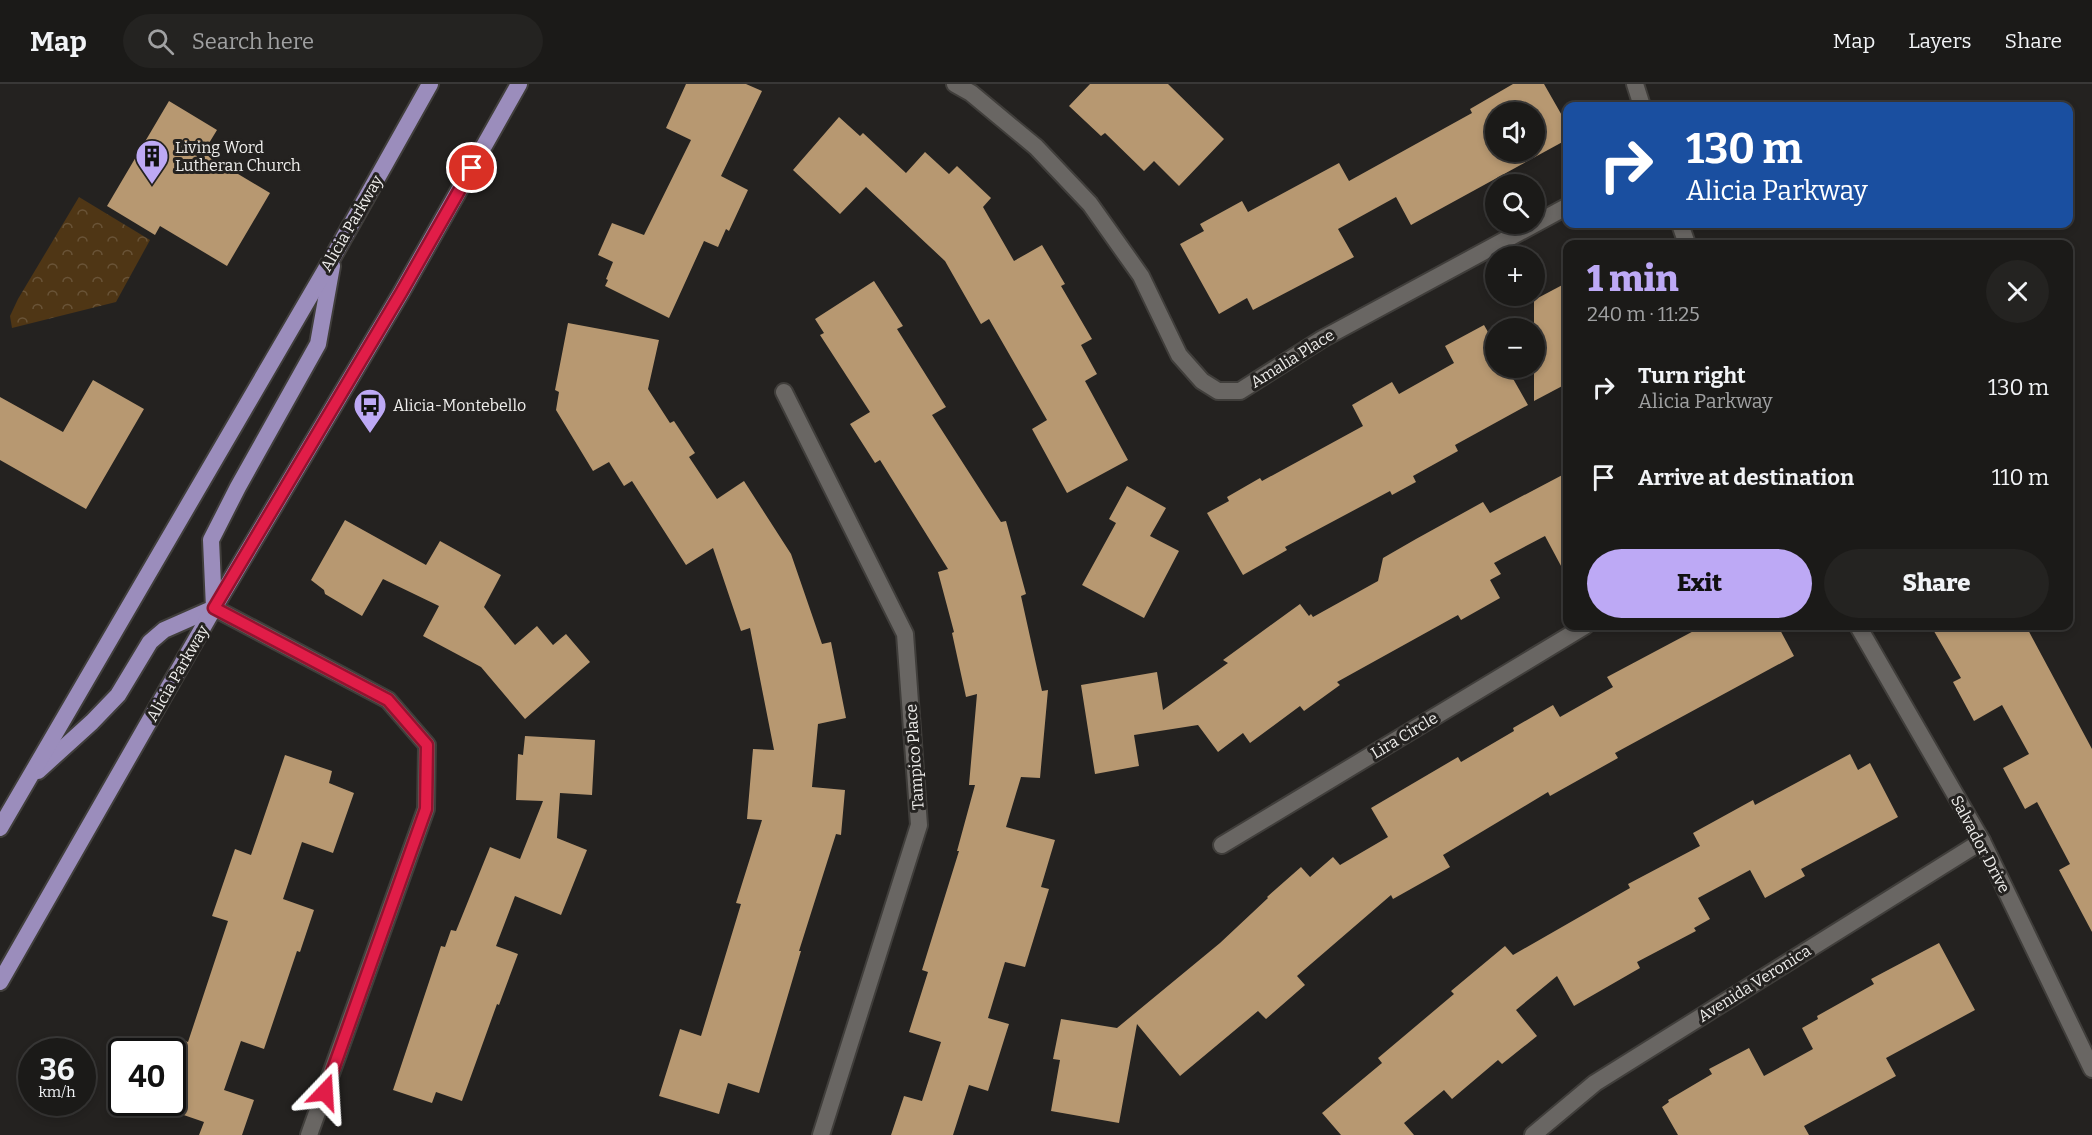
<!DOCTYPE html>
<html lang="en">
<head>
<meta charset="utf-8">
<style>
	:root { --surface:#1b1a18; --page:#242321; --text:#f1f3f6; --muted:#a0a1a2; --line:#393837; --accent:#bda9f5 }
	body { margin:0; font-family:Bitter,serif; background:var(--page); color:var(--text); height:100vh; display:flex; flex-direction:column; font-size:22px; white-space:nowrap }
	* { box-sizing:border-box; margin:0 }
	p { font-size:20px; color:var(--muted) }
	.icon { flex:none; width:33px; height:33px; fill:none; stroke:currentColor; stroke-width:2; stroke-linecap:round; stroke-linejoin:round }
	.map { position:relative; flex:1; overflow:hidden }
	.panel { position:absolute; left:1563px; top:156px; width:510px; height:390px; display:flex; flex-direction:column; background:var(--surface); border-radius:12px; box-shadow:0 3px 9px #0003,0 0 0 2px var(--line) }
	.panel>* { flex:none }
	.banner { position:absolute; left:1563px; top:18px; width:510px; height:126px; border-radius:12px; box-shadow:0 3px 9px #0003,0 0 0 2px var(--line); background:#1a4fa0; color:#fff; overflow:hidden }
	.tools { position:absolute; left:1485px; top:18px; display:grid; gap:12px }
	.tools a { display:grid; place-items:center; width:60px; height:60px; border-radius:50%; background:var(--surface); box-shadow:0 3px 9px #0003,0 0 0 2px var(--line); font-size:30px }
	.speed { position:absolute; left:18px; top:954px; display:flex; gap:12px; font-size:30px; font-weight:700; text-align:center }
	.speed>* { display:grid; place-content:center; width:78px; height:78px; border-radius:50%; background:var(--surface); box-shadow:0 3px 9px #0003,0 0 0 2px var(--line); line-height:1 }
	.speed small { font-size:15px; font-weight:400 }
	.speed .limit { border:3px solid #111; border-radius:9px; background:#fff; color:#111 }
	.pin { position:absolute; display:grid; place-items:center; width:51px; height:51px; color:#fff; margin:-26px; border:3px solid #fff; border-radius:50%; box-shadow:0 2px 6px #0007 }
	.me { position:absolute; width:66px; margin:-33px; rotate:20deg; stroke-linejoin:round; filter:drop-shadow(0 0 4px #0008) }
	.turn { display:flex; align-items:center; gap:21px; height:126px; padding:0 24px; font-size:27px }
	.turn .icon { width:78px; height:78px; stroke-width:2.5 }
	.turn b { display:block; font-size:42px; line-height:51px }
	.round { display:grid; place-items:center; flex:none; width:63px; height:63px; border-radius:32px; background:var(--page) }
	.headline { display:flex; align-items:center; justify-content:space-between; height:102px; padding:0 24px }
	h1 { font-size:36px; font-weight:800; line-height:45px; color:var(--accent) }
	.action { display:flex; gap:12px; margin-top:auto; padding:12px 24px }
	.action a { flex:1; height:69px; border-radius:36px; background:var(--accent); color:#111; font-size:24px; font-weight:800; line-height:69px; text-align:center }
	.action a+a { background:var(--page); color:var(--text) }
	ul { padding:0; list-style:none }
	li { display:flex; align-items:center; gap:18px; height:90px; padding:0 24px }
	li div { flex:1 }
	li b { display:block; font-size:22px }
	li em { font-style:normal }
	header { display:flex; align-items:center; gap:36px; box-sizing:border-box; height:84px; padding:0 30px; background:var(--surface); border-bottom:2px solid var(--line) }
	header strong { font-size:28px }
	nav { display:flex; gap:33px; margin-inline-start:auto; font-size:21px }
	.search { width:420px; height:54px; background:var(--page); display:flex; align-items:center; gap:15px; box-sizing:border-box; padding:0 21px; border-radius:33px; color:var(--muted); font-size:22px }
	.map>svg:first-child { display:block }
	.forest { fill:url(#forest-crowns) }
	.building { fill:#b79871; fill-rule:evenodd }
	.lines { fill:none; stroke-linecap:round; stroke-linejoin:round }
	.minor-casing { stroke:#403e3b; stroke-width:20 }
	.tertiary-casing { stroke:#403e3b; stroke-width:20 }
	.primary-casing { stroke:#403e3b; stroke-width:20 }
	.minor { stroke:#696663; stroke-width:16 }
	.tertiary { stroke:#696663; stroke-width:16 }
	.primary { stroke:#9b8dbc; stroke-width:16 }
	.route-casing { stroke:#92132f; stroke-width:15 }
	.route { stroke:#e11d48; stroke-width:10 }
	.labels { text-anchor:middle; stroke-width:6; stroke-linejoin:round; paint-order:stroke }
	.poi-label { font-size:16px; fill:#efeeec; stroke:#242220; text-anchor:start }
	.street-label { font-size:16px; fill:#efeeec; stroke:#242220 }
</style>
</head>
<body>
<header>
<strong>Map</strong>
<div class="search"><svg class="icon" aria-label="search" viewBox="0 0 24 24"><circle cx="10" cy="10" r="6"/><path d="M15 15l6 6"/></svg>Search here</div>
<nav><a>Map</a><a>Layers</a><a>Share</a></nav>
</header>
<div class="map">
<svg width="2092" height="1051" viewBox="0 0 2092 1051">
	<defs>
		<pattern id="forest-crowns" width="20" height="18" patternUnits="userSpaceOnUse" patternTransform="scale(1.5)"><rect width="20" height="18" fill="#4f3615"/><path d="M2 6a3 3 0 1 1 6 0M12 15a3 3 0 1 1 6 0" fill="none" stroke="#695337"/></pattern>
	</defs>
	<rect width="100%" height="100%" fill="#242220"/>
	<path class="forest" d="M 79,113 L 150,156 L 116,218 L 12,244 L 10,232 L 18,215 Z"/>
	<g class="building">
		<path d="M 686,0 L 746,0 L 762,7 L 721,92 L 748,106 L 729,147 L 726,145 L 718,163 L 704,157 L 669,234 L 605,202 L 608,196 L 606,195 L 613,178 L 598,171 L 612,139 L 644,151 L 691,56 L 666,44 Z"/>
		<path d="M 1090,0 L 1168,0 L 1224,55 L 1179,102 L 1154,77 L 1144,87 L 1105,49 L 1101,52 L 1069,22 Z"/>
		<path d="M 1513,0 L 1544,0 L 1568,42 L 1568,55 L 1411,141 L 1396,113 L 1338,145 L 1354,173 L 1253,226 L 1247,214 L 1219,230 L 1180,160 L 1204,147 L 1200,140 L 1242,117 L 1248,128 L 1339,79 L 1349,97 L 1472,29 L 1470,25 ZM 1496,28 L 1534,28 L 1534,68 L 1496,68 Z"/>
		<path d="M 169,17 L 217,46 L 203,69 L 270,109 L 227,182 L 160,142 L 155,151 L 107,122 Z"/>
		<path d="M 839,33 L 860,52 L 863,49 L 906,89 L 925,68 L 949,90 L 957,82 L 991,114 L 983,123 L 1014,177 L 1042,161 L 1065,200 L 1061,202 L 1092,255 L 1081,261 L 1097,290 L 1085,297 L 1128,376 L 1067,409 L 1032,345 L 1047,336 L 989,235 L 981,240 L 945,177 L 866,103 L 840,130 L 793,86 Z"/>
		<path d="M 874,197 L 903,242 L 897,245 L 946,323 L 932,331 L 1001,438 L 1006,437 L 1026,510 L 1021,512 L 1042,607 L 1048,606 L 1040,694 L 1021,693 L 1006,743 L 1055,756 L 1041,803 L 1049,805 L 1025,883 L 1005,878 L 988,934 L 1009,940 L 988,1007 L 969,1001 L 953,1051 L 891,1051 L 904,1012 L 922,1017 L 941,958 L 909,948 L 928,888 L 922,886 L 959,767 L 957,767 L 975,701 L 969,701 L 977,610 L 966,613 L 952,549 L 954,548 L 938,488 L 948,485 L 880,376 L 875,379 L 850,340 L 870,328 L 820,251 L 824,249 L 815,235 Z"/>
		<path d="M 1568,198 L 1568,299 L 1534,317 L 1534,216 Z"/>
		<path d="M 568,239 L 659,256 L 648,305 L 670,339 L 674,337 L 695,369 L 689,373 L 717,415 L 744,397 L 791,470 L 822,560 L 831,558 L 846,634 L 818,640 L 812,703 L 845,706 L 841,751 L 836,750 L 799,867 L 801,867 L 759,1009 L 728,999 L 719,1030 L 659,1012 L 680,945 L 701,952 L 741,820 L 736,819 L 762,736 L 747,735 L 753,665 L 774,666 L 750,544 L 741,547 L 713,464 L 686,481 L 632,397 L 624,402 L 609,378 L 593,387 L 556,326 L 559,308 L 555,306 Z"/>
		<path d="M 1484,241 L 1496,262 L 1496,284 L 1507,284 L 1528,321 L 1455,361 L 1458,367 L 1413,392 L 1416,398 L 1392,411 L 1390,407 L 1285,463 L 1287,466 L 1243,491 L 1207,429 L 1229,417 L 1227,413 L 1260,394 L 1262,397 L 1363,342 L 1352,321 L 1392,298 L 1399,310 L 1454,279 L 1445,262 Z"/>
		<path d="M 93,296 L 144,325 L 86,425 L 0,376 L 0,313 L 63,348 Z"/>
		<path d="M 1568,388 L 1568,495 L 1545,452 L 1494,479 L 1501,490 L 1490,496 L 1500,514 L 1461,536 L 1458,531 L 1337,598 L 1340,601 L 1304,627 L 1300,622 L 1250,659 L 1243,649 L 1218,668 L 1198,641 L 1134,651 L 1139,682 L 1095,690 L 1081,601 L 1157,588 L 1163,626 L 1228,579 L 1223,576 L 1300,520 L 1309,532 L 1311,530 L 1313,533 L 1378,497 L 1383,474 L 1416,455 L 1483,418 L 1490,429 Z"/>
		<path d="M 1127,402 L 1166,424 L 1150,452 L 1179,467 L 1144,534 L 1082,501 L 1116,439 L 1109,435 Z"/>
		<path d="M 345,436 L 426,481 L 440,457 L 501,491 L 484,523 L 515,561 L 537,542 L 553,561 L 566,550 L 590,578 L 525,635 L 481,583 L 423,552 L 439,522 L 383,495 L 362,532 L 325,510 L 324,506 L 311,496 Z"/>
		<path d="M 1703,542 L 1778,542 L 1794,572 L 1615,669 L 1618,674 L 1550,712 L 1548,708 L 1443,771 L 1450,783 L 1393,815 L 1391,811 L 1297,892 L 1305,901 L 1266,935 L 1258,927 L 1180,992 L 1137,940 L 1119,1039 L 1051,1027 L 1060,976 L 1053,975 L 1061,935 L 1117,944 L 1220,859 L 1268,814 L 1267,813 L 1301,783 L 1310,793 L 1333,773 L 1340,781 L 1388,753 L 1371,724 L 1458,673 L 1461,678 L 1514,647 L 1513,644 L 1553,621 L 1560,633 L 1613,603 L 1607,593 Z"/>
		<path d="M 1931,542 L 2026,542 L 2092,665 L 2092,848 L 2059,786 L 2070,780 L 2037,718 L 2025,725 L 2003,684 L 2029,670 L 2002,621 L 1974,637 L 1953,598 L 1961,594 Z"/>
		<path d="M 525,652 L 595,656 L 592,711 L 560,709 L 557,754 L 587,766 L 561,831 L 515,812 L 496,862 L 518,870 L 499,921 L 497,920 L 462,1017 L 436,1008 L 432,1019 L 393,1006 L 441,862 L 445,863 L 451,846 L 456,847 L 490,763 L 520,775 L 543,717 L 516,716 L 518,670 L 523,671 Z"/>
		<path d="M 1850,670 L 1858,686 L 1870,679 L 1898,733 L 1801,785 L 1805,792 L 1765,814 L 1750,786 L 1698,814 L 1710,835 L 1694,844 L 1696,847 L 1637,878 L 1640,884 L 1574,922 L 1557,892 L 1516,926 L 1537,952 L 1502,980 L 1498,976 L 1452,1015 L 1444,1006 L 1404,1039 L 1414,1051 L 1341,1051 L 1322,1029 L 1382,979 L 1378,974 L 1454,910 L 1451,907 L 1505,862 L 1513,871 L 1630,804 L 1628,800 L 1700,762 L 1693,749 L 1753,716 L 1755,721 Z"/>
		<path d="M 285,671 L 332,687 L 329,699 L 354,709 L 333,769 L 302,758 L 283,815 L 314,826 L 300,868 L 297,867 L 264,965 L 241,957 L 224,1006 L 254,1016 L 242,1051 L 199,1051 L 204,1038 L 172,1027 L 172,975 L 180,955 L 188,958 L 228,837 L 212,832 L 235,765 L 251,771 Z"/>
		<path d="M 1939,859 L 1975,926 L 1886,974 L 1896,992 L 1804,1042 L 1809,1051 L 1678,1051 L 1662,1023 L 1669,1018 L 1668,1016 L 1712,990 L 1709,985 L 1749,964 L 1764,992 L 1813,965 L 1802,944 L 1818,935 L 1817,932 L 1874,900 L 1871,895 Z"/>
	</g>
	<g class="lines">
		<defs>
			<g id="minor">
				<path d="M 955,0 L 971,9 L 1036,63 L 1090,120 L 1141,192 L 1179,271 L 1202,297 L 1218,307 L 1240,307 L 1322,255 L 1568,122"/>
				<path d="M 1635,0 L 1642,22"/>
				<path d="M 1680,140 L 1687,160"/>
				<path d="M 784,308 L 905,550 L 919,741 L 821,1051"/>
				<path d="M 1858,542 L 1982,757 L 2092,985"/>
				<path d="M 1222,761 L 1585,542"/>
				<path d="M 1533,1051 L 1595,999 L 1982,757"/>
			</g>
			<path id="tertiary" d="M 214,524 L 388,616 L 427,661 L 426,725 L 309,1051"/>
			<g id="primary">
				<path d="M 38,687 L 92,638 L 118,611 L 150,558 L 164,546 L 214,524 L 211,456 L 238,403 L 318,260 L 332,182"/>
				<path d="M 0,744 L 334,171 L 430,0"/>
				<path d="M 0,898 L 214,524 L 401,209 L 519,0"/>
			</g>
		</defs>
		<use href="#minor" class="minor-casing"/>
		<use href="#tertiary" class="tertiary-casing"/>
		<use href="#primary" class="primary-casing"/>
		<use href="#minor" class="minor"/>
		<use href="#tertiary" class="tertiary"/>
		<use href="#primary" class="primary"/>
	</g>
	<g class="lines">
		<defs>
			<path id="route" d="M 325,1008 L 426,725 L 427,661 L 388,616 L 214,524 L 401,209 L 472,84"/>
		</defs>
		<use href="#route" class="route-casing"/>
		<use href="#route" class="route"/>
	</g>
	<defs>
		<symbol id="building-pin" viewBox="-11 -11 22 30"><path d="M0 17L-7.5 6A9.5 9.5 0 1 1 7.5 6Z" fill="#bda9f5" stroke="#242220"/><path d="M-4-6H4V6H1V3H-1V6H-4ZM-2.5-4.3h1.7v1.8h-1.7ZM.8-4.3h1.7v1.8H.8ZM-2.5-1h1.7V.8h-1.7ZM.8-1h1.7V.8H.8Z" fill="#111"/></symbol>
		<symbol id="bus-pin" viewBox="-11 -11 22 30"><path d="M0 17L-7.5 6A9.5 9.5 0 1 1 7.5 6Z" fill="#bda9f5" stroke="#242220"/><path d="M-5-6H5V4H4V6H2V4H-2V6H-4V4H-5ZM-3.5-4V0h7V-4ZM-3.5 1.2v1.5H-2V1.2ZM2 1.2v1.5H3.5V1.2Z" fill="#111"/></symbol>
	</defs>
	<g fill-rule="evenodd">
		<use href="#building-pin" x="133" y="53" width="38" height="52"/>
		<use href="#bus-pin" x="351" y="302" width="38" height="52"/>
	</g>
	<g class="labels">
		<g class="poi-label">
			<text x="175" y="69">Living Word<tspan x="175" dy="18">Lutheran Church</tspan></text>
			<text x="393" y="327">Alicia-Montebello</text>
		</g>
		<g class="street-label">
			<text transform="translate(351 139) rotate(-60)" y="6">Alicia Parkway</text>
			<text transform="translate(1292 274) rotate(-32)" y="6">Amalia Place</text>
			<text transform="translate(177 589) rotate(-60)" y="6">Alicia Parkway</text>
			<text transform="translate(1404 651) rotate(-31)" y="6">Lira Circle</text>
			<text transform="translate(914 673) rotate(-94)" y="6">Tampico Place</text>
			<text transform="translate(1981 760) rotate(62)" y="6">Salvador Drive</text>
			<text transform="translate(1754 899) rotate(-32)" y="6">Avenida Veronica</text>
		</g>
	</g>
</svg>
<div class="tools">
<a><svg class="icon" aria-label="sound" viewBox="0 0 24 24"><path d="M4 9h4l5-4v14l-5-4H4zM17 9q2 3 0 6"/></svg></a>
<a><svg class="icon" aria-label="search" viewBox="0 0 24 24"><circle cx="10" cy="10" r="6"/><path d="M15 15l6 6"/></svg></a>
<a>+</a>
<a>−</a>
</div>
<div class="speed"><div>36<small>km/h</small></div><div class="limit">40</div></div>
<div class="pin" style="left:472px;top:84px;background:#d93025"><svg class="icon" aria-label="arrive" viewBox="0 0 24 24"><path d="M6 21V4h12l-3 4 3 4H6"/></svg></div>
<svg class="me" style="left:325px;top:1008px" viewBox="-20 -20 40 40"><path d="M0-17L14 15 0 8-14 15z" fill="#e11d48" stroke="#fff" stroke-width="4"/></svg>
<div class="banner">
<div class="turn"><svg class="icon" aria-label="right" viewBox="0 0 24 24"><path d="M7 20v-9h11M14 6l5 5-5 5"/></svg><div><b>130 m</b>Alicia Parkway</div></div>
</div>
<section class="panel">
<div class="headline"><div><h1>1 min</h1><p>240 m · 11:25</p></div><a class="round"><svg class="icon" aria-label="close" viewBox="0 0 24 24"><path d="M6 6l12 12M18 6L6 18"/></svg></a></div>
<ul>
<li><svg class="icon" aria-label="right" viewBox="0 0 24 24"><path d="M7 20v-9h11M14 6l5 5-5 5"/></svg><div><b>Turn right</b><p>Alicia Parkway</p></div><em>130 m</em></li>
<li><svg class="icon" aria-label="arrive" viewBox="0 0 24 24"><path d="M6 21V4h12l-3 4 3 4H6"/></svg><div><b>Arrive at destination</b></div><em>110 m</em></li>
</ul>
<div class="action"><a>Exit</a><a>Share</a></div>
</section>
</div>
</body>
</html>
